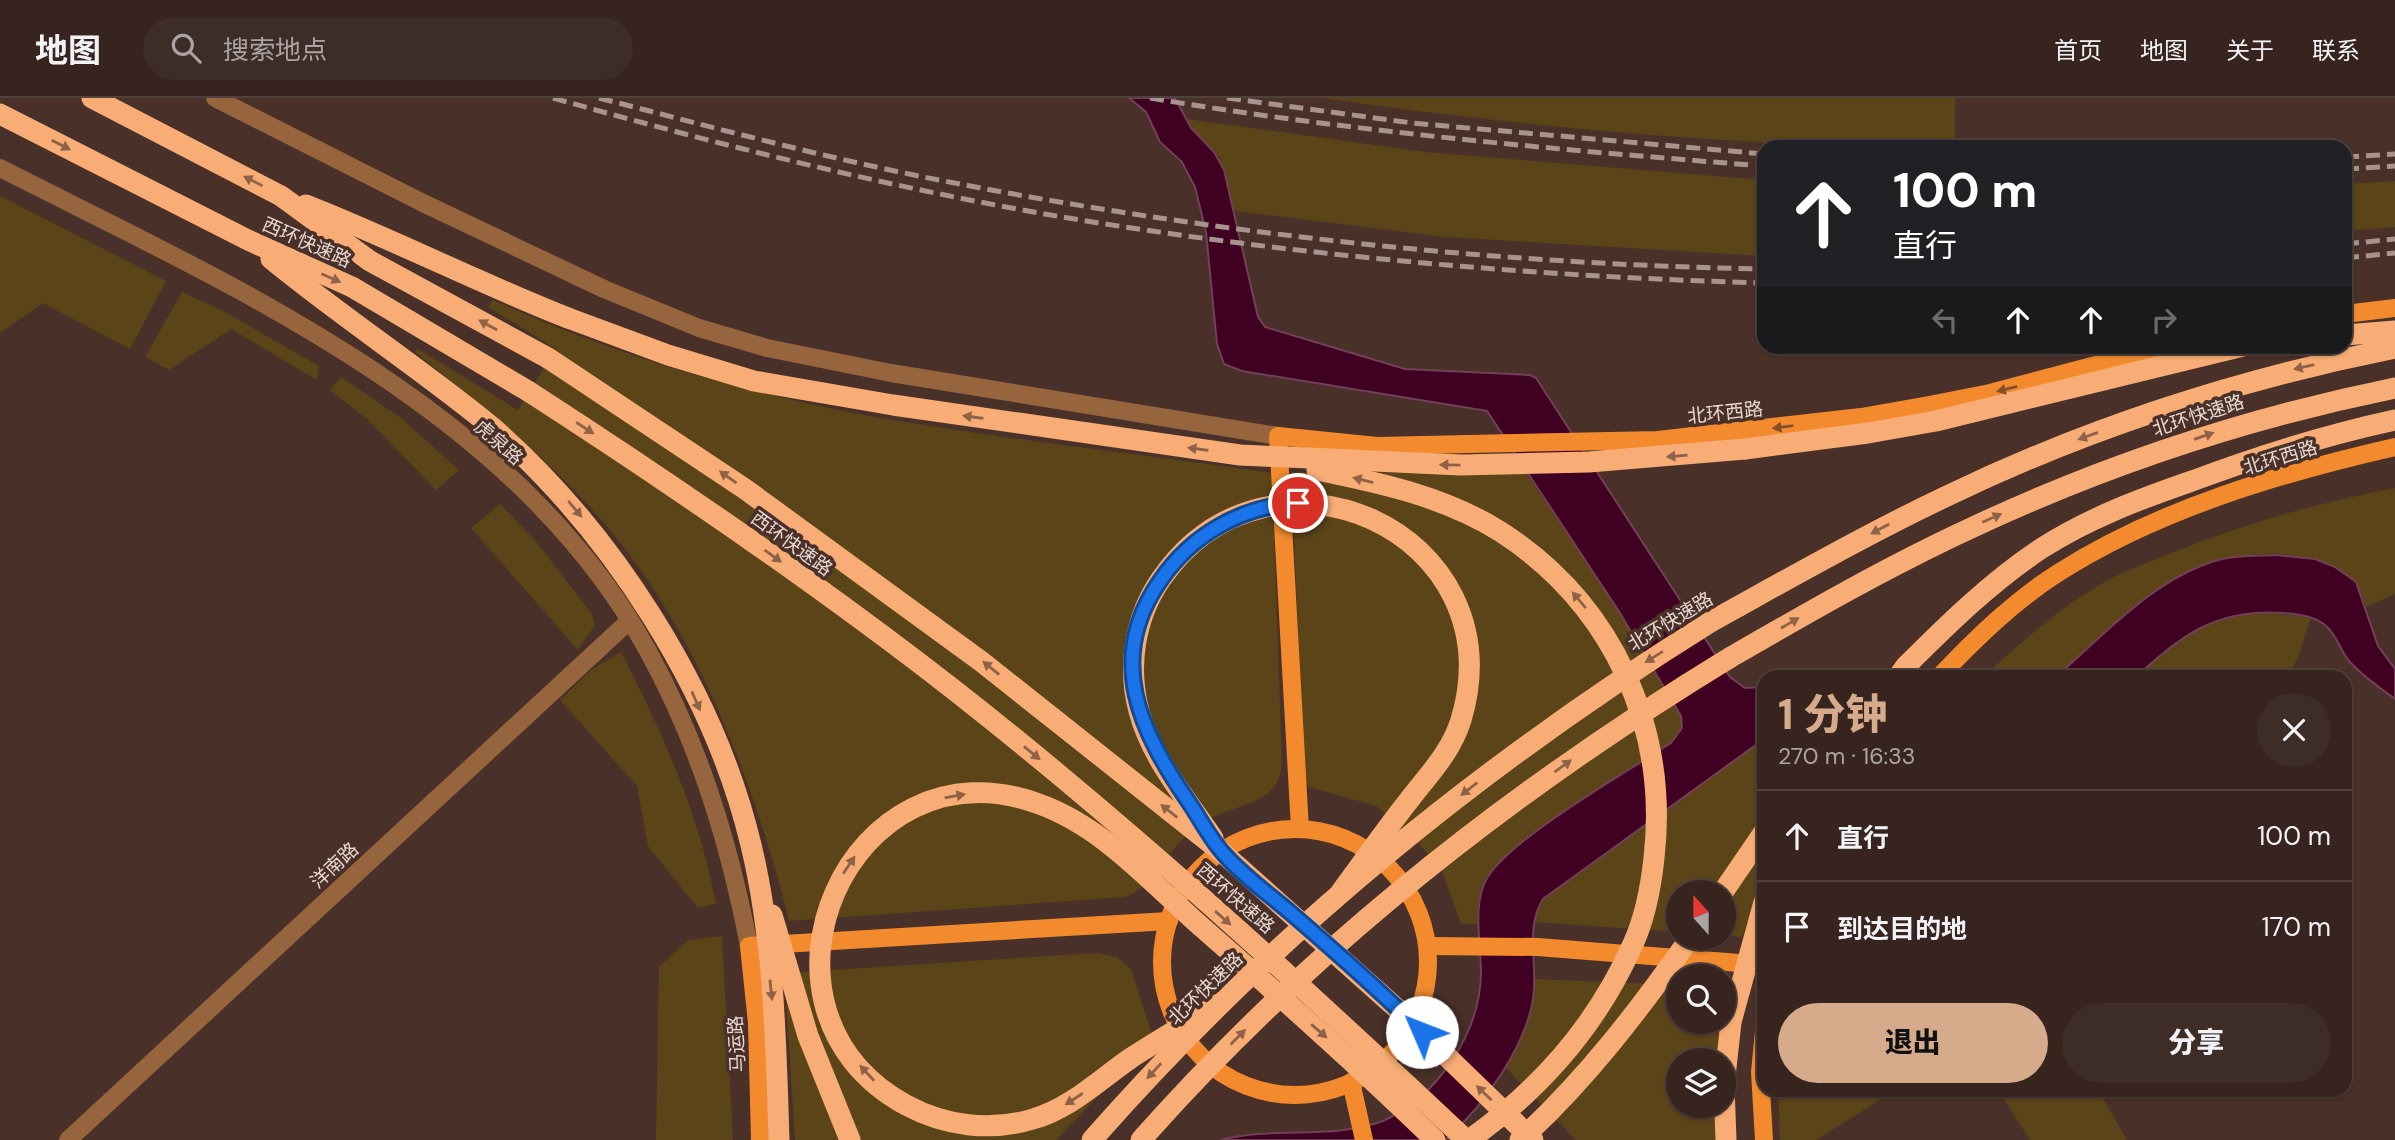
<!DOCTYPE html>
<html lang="zh">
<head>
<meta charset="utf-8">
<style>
	:root { --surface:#37241e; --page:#3e2c27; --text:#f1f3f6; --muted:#aaa4a4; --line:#51413c; --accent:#d6ab8b }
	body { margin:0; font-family:"DM Sans","Noto Sans SC",sans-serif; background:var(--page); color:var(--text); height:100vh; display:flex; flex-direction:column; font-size:26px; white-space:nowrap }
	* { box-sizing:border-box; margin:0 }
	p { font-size:23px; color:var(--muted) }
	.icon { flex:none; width:38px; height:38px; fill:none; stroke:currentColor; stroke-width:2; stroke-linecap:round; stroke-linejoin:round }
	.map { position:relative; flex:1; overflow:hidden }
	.panel { position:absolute; left:1757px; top:572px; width:595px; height:427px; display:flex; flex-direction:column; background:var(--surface); border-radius:21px; box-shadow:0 2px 5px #0004,0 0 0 2px var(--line) }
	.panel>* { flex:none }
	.guide { position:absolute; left:1757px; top:42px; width:595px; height:214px; border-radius:21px; box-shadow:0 2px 5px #0004,0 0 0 2px var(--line); background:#202124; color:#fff; overflow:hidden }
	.needle { width:46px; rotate:339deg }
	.buttons { position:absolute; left:1666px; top:782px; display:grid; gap:14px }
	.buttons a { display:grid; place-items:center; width:70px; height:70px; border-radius:50%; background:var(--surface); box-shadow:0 2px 5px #0004,0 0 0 2px var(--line); font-size:35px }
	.pin { position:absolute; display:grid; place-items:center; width:60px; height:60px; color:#fff; margin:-30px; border:4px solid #fff; border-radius:50%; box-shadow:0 2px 7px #0007 }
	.me { position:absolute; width:77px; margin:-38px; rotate:314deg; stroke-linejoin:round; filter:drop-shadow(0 0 5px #0008) }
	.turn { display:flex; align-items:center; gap:24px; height:147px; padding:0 21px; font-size:32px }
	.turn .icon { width:91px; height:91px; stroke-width:2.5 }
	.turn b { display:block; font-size:49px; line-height:60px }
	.lanes { display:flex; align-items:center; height:66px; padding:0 21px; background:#0003; justify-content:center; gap:35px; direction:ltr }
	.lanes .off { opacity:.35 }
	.round { display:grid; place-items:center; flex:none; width:74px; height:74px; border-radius:37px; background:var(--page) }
	.head { display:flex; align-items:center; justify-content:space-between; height:119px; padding:0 21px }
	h1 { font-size:42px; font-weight:800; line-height:52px; color:var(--accent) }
	.cta { display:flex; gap:14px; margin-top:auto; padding:14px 21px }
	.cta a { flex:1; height:80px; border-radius:42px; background:var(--accent); color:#111; font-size:28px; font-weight:800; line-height:80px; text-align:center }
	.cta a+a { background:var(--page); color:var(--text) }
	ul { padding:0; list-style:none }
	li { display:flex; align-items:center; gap:21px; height:91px; padding:0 21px; border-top:2px solid var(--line) }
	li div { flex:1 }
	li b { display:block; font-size:26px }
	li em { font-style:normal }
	header { display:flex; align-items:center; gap:42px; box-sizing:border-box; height:98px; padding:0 35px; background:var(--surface); border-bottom:2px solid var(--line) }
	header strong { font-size:33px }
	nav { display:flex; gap:38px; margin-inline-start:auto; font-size:24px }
	.search { width:490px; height:63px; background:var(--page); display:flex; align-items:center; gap:18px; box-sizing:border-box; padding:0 24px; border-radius:38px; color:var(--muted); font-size:26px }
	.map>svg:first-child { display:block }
	.green { fill:#5c4419 }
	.water { fill:#3f0022; stroke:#724057; stroke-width:2 }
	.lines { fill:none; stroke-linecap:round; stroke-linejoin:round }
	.minor { stroke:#96643d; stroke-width:18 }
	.major { stroke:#f38b2e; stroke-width:18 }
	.highway { stroke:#f7ad75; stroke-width:21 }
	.rail { stroke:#a8948f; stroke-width:5; stroke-dasharray:14 7; stroke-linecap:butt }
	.highway-bridge { stroke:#f7ad75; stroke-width:21 }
	.oneway { fill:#8f6247 }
	.oneway2 { fill:#84502a }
	.route-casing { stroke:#114b97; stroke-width:18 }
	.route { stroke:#1a73e8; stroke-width:12 }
	.labels { text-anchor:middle; stroke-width:7; stroke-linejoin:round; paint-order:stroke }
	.street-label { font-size:19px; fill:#e8d7d3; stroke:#493028 }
</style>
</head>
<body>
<header>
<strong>地图</strong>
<div class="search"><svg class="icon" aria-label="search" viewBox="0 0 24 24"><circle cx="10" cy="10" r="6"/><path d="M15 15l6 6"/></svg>搜索地点</div>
<nav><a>首页</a><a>地图</a><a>关于</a><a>联系</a></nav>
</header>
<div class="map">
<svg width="2395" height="1042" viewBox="0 0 2395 1042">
	<rect width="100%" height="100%" fill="#493028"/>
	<g class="green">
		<path d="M 1322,0 L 1955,0 L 1955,49 C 1743,49 1531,30 1322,0 Z"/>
		<path d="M 1186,21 L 1425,54 L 1764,82 L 1764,158 L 1445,139 L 1235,113 L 1219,59 L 1195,37 Z"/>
		<path d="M 2395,83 L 2395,129 L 2345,133 L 2345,86 Z"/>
		<path d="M 0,98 L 166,183 L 130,251 L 43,205 L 0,235 Z"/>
		<path d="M 182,194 L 225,214 L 319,268 L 317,282 L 231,231 L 169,272 L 145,259 Z"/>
		<path d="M 493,202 C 620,259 755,299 893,322 C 1019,343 1146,357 1272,375 L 1282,666 C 1278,712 1230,704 1197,728 C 1169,748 1157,787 1125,799 L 789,823 C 755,687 697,531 603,424 C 547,359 481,307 415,254 L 418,251 L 518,312 L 556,251 L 488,209 Z"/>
		<path d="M 341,279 L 401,320 L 459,372 L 436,392 L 367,321 L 330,292 Z"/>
		<path d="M 1291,374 L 1526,375 L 1620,515 L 1681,618 L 1682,630 L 1671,645 C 1633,670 1500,749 1485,784 C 1479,797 1480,812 1480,827 L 1461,825 L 1440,768 L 1405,731 L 1376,708 L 1309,689 L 1305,683 Z"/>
		<path d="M 2395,390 L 2395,496 L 2366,509 C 2356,477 2337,465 2304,459 C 2196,439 2129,515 2056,579 L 1983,579 C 2019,547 2054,514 2096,489 C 2119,475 2144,466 2169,456 C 2242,426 2317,405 2395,390 Z"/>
		<path d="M 500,406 L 535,442 L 592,516 L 595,527 L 578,552 L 471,430 Z"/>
		<path d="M 2256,514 L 2311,519 L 2298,560 L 2287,579 L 2136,579 C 2171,547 2207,517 2256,514 Z"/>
		<path d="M 621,554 C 663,635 699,716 716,806 L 698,810 L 648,748 L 637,688 L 560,602 L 591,572 Z"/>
		<path d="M 1764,641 L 1764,781 L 1742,839 L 1724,838 L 1724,794 L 1678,794 L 1678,834 L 1533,824 L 1543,801 L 1557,789 Z"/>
		<path d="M 722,838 L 733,1042 L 656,1042 L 659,869 L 688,842 Z"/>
		<path d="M 1095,855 L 1117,859 L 1131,871 L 1155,946 L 1153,951 L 1097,999 L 1056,1042 L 795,1042 L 785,883 L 801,874 Z"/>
		<path d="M 1534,881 L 1678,887 L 1678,924 L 1724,924 L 1724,905 L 1727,911 L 1721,962 L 1678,962 L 1678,1008 L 1719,1008 L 1721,1042 L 1576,1042 L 1505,969 C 1520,941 1535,913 1534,881 Z"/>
		<path d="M 1778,992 L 1896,992 L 1816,1042 L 1780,1042 Z"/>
		<path d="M 1998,992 L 2098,992 L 2127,1042 L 2030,1042 Z"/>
	</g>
	<g class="water">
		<path d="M 1129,0 L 1175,0 L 1191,30 L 1214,54 L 1224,72 L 1258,219 L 1265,229 L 1405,271 L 1530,277 L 1536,280 L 1730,579 L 1745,590 L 1764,589 L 1764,641 L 1543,801 C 1526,828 1536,861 1534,891 C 1531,943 1484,1008 1445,1042 L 1221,1042 C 1275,1028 1330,1042 1383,1023 C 1438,998 1480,935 1481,875 C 1481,846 1472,806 1487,780 C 1512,739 1627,674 1671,645 L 1682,630 L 1681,618 L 1620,515 L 1487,313 L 1242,273 L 1224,266 L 1217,246 L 1206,134 L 1195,89 L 1182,64 L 1160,44 L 1146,14 Z"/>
		<path d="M 2276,457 L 2315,461 L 2335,469 L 2356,484 L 2378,548 L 2395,571 L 2395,601 C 2379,589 2362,578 2349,563 C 2340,552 2337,537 2325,527 C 2313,518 2299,516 2284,515 C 2218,510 2182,536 2136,579 L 2056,579 C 2105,536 2156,478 2222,461 C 2239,457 2258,458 2276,457 Z"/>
	</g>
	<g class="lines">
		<g class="minor">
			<path d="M 215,0 L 423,105 L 604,191 L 699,230 L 767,250 L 891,275 L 1278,338"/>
			<path d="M 0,70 C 234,189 515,310 648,553 C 699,646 729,744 749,848"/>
			<path d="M 68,1042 L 629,523"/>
		</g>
		<g class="major">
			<path d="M 2345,216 L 2395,210"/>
			<path d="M 1939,579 C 1975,541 2014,503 2058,475 C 2158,411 2281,375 2395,349"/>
			<circle cx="1295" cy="864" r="133"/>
			<path d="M 1300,731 L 1278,338 L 1377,348 L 1658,342 L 1861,319 L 1929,307 L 1990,295 L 2168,248"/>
			<path d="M 1428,848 L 1538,849 L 1764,867"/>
			<path d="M 1351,984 L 1364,1042"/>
			<path d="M 760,1042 L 757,925 L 749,848 L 1169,823"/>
			<path d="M 1764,1042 L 1760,974 L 1764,933"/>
		</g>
		<g class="highway">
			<path d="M 92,0 L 281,98 L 370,163 L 548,260"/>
			<path d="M 0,16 L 248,142 L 352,189 L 528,293"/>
			<path d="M 306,107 C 395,142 479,185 568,220"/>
			<path d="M 271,161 C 343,220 420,270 492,329"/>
			<path d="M 2345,237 L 2395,233"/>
			<path d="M 1745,351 L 1868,335 L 1936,323 L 2243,248"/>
			<path d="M 1712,523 C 1790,480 1867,436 1947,398 C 2090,329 2240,281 2395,250"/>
			<path d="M 1731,559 C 1809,514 1887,469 1969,431 C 2105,367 2247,320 2395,290"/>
			<path d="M 1898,579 L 1906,568 C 1949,525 1992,483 2042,450 C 2089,420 2140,401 2192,383 C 2259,358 2325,337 2395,322"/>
			<path d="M 1723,794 L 1764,734"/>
			<path d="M 1724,988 L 1726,1042"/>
		</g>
		<g class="rail">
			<path d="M 553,0 C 741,53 931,100 1125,129 C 1336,161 1550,179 1764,185"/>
			<path d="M 599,0 C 712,29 825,60 939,82 C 1210,135 1488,166 1764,171"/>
			<path d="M 1150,0 C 1354,34 1559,52 1764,68"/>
			<path d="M 1227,0 L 1412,25 L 1764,56"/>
			<path d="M 2345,59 L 2395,56"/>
			<path d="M 2345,71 L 2395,68"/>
			<path d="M 2345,146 L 2395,141"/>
			<path d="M 2345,160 L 2395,155"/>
		</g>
		<g class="highway-bridge">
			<path d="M 568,220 L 668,257 L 754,283 L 893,307 L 1240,357 L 1461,367 L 1589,364 L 1745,351"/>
			<path d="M 548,260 L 745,391 L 982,564 L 1224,756 L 1403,916 L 1533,1042"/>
			<path d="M 528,293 C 675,388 820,487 958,595 C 1135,734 1302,888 1466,1042"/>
			<path d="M 492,329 C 611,433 714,592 751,747 C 774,842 776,944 779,1042"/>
			<path d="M 1317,372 C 1381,385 1446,399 1501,434 C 1612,506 1669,629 1654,760 C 1651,788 1645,820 1633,846 C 1597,927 1541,991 1469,1042"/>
			<path d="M 1213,740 C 1186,700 1151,660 1139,613 C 1127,568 1135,519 1161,481 C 1270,323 1517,434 1461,622 C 1451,654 1430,675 1410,701 C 1386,731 1364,763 1341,794"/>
			<path d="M 772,817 L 808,938 L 850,1042"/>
			<path d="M 1219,906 C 1190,924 1160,941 1131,960 C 1099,982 1071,1010 1033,1021 C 990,1034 945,1028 906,1007 C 729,910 850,636 1039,706 C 1101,728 1148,781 1197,825 C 1278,896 1358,967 1435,1042"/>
			<path d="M 1724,988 L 1731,924 L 1764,804"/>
			<path d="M 1092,1042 C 1271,838 1482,666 1712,523"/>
			<path d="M 1141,1042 C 1310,851 1514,691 1731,559"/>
			<path d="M 1520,1042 C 1585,983 1640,911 1690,840"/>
		</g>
	</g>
	<defs><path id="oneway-solid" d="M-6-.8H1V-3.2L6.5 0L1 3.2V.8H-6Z" transform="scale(1.75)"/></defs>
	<g class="oneway">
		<use href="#oneway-solid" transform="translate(61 47) rotate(27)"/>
		<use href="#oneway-solid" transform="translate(253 83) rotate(-153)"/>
		<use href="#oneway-solid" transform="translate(331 180) rotate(24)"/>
		<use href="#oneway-solid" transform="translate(488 227) rotate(-151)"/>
		<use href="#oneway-solid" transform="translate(2304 269) rotate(167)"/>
		<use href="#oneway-solid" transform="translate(973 319) rotate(-172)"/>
		<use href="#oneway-solid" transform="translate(585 330) rotate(33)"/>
		<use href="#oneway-solid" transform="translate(2088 338) rotate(160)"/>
		<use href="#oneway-solid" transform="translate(2204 338) rotate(-19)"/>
		<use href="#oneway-solid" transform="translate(1198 351) rotate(-172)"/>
		<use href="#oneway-solid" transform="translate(1677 358) rotate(175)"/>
		<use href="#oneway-solid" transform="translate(1450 367) rotate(-179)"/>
		<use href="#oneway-solid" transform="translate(728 379) rotate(-145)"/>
		<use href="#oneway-solid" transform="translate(1363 382) rotate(-166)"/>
		<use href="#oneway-solid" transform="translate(575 411) rotate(50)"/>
		<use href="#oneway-solid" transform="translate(1992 420) rotate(-24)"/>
		<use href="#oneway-solid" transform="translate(1880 431) rotate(152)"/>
		<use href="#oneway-solid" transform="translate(773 458) rotate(36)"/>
		<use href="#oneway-solid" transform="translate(1579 502) rotate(-130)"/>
		<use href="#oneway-solid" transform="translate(1790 525) rotate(-30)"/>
		<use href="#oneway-solid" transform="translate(1654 559) rotate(148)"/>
		<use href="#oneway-solid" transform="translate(991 570) rotate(-141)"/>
		<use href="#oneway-solid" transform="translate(696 603) rotate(66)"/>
		<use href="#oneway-solid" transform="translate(1032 655) rotate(39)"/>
		<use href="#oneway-solid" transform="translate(1563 668) rotate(-36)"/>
		<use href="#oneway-solid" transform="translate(1469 691) rotate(142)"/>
		<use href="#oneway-solid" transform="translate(955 698) rotate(-10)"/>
		<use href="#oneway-solid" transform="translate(1169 713) rotate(-142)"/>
		<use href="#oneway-solid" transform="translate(849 767) rotate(-56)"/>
		<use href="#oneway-solid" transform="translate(1223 820) rotate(41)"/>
		<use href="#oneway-solid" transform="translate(771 892) rotate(84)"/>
		<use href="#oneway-solid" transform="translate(1319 933) rotate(41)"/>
		<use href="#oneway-solid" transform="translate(1238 939) rotate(-45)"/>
		<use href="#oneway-solid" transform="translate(1154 973) rotate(133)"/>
		<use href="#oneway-solid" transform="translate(867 975) rotate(-133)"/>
		<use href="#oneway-solid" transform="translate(1484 995) rotate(-136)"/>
		<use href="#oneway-solid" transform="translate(1074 1001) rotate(147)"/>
	</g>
	<g class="oneway2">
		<use href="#oneway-solid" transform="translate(2007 291) rotate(166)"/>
		<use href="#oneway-solid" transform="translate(1783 329) rotate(173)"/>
	</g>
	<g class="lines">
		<defs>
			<path id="route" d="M 1298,405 C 1242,408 1192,436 1160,483 C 1105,562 1141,634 1188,703 C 1200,720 1210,741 1224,756 C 1243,778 1270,797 1292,816 C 1336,854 1380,893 1422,934"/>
		</defs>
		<use href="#route" class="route-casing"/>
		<use href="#route" class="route"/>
	</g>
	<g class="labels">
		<g class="street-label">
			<text transform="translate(307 144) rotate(24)" y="7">西环快速路</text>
			<text transform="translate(1725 314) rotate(-6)" y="7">北环西路</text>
			<text transform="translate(2198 317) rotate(-18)" y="7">北环快速路</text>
			<text transform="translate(499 344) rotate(41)" y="7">虎泉路</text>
			<text transform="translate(2280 359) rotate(-17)" y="7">北环西路</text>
			<text transform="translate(792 445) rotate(36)" y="7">西环快速路</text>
			<text transform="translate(1670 523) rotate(-31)" y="7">北环快速路</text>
			<text transform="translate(334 767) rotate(-43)" y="7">洋南路</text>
			<text transform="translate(1236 800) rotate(41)" y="7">西环快速路</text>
			<text transform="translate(1205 890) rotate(-44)" y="7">北环快速路</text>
			<text transform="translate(736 946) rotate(-93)" y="7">马运路</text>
		</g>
	</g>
</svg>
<div class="buttons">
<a><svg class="needle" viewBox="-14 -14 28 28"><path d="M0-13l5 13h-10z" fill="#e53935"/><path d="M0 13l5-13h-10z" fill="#aaa4a4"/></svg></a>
<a><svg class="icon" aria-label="search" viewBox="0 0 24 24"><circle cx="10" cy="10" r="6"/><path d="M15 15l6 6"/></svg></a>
<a><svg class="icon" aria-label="layers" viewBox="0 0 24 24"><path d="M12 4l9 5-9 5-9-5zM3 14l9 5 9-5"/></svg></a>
</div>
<div class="pin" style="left:1298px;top:405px;background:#d93025"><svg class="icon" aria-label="arrive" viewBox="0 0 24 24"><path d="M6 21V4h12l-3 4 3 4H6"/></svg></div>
<svg class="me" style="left:1422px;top:934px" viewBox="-20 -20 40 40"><circle r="19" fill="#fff"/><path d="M0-13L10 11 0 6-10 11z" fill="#1a73e8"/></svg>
<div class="guide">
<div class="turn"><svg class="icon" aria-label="ahead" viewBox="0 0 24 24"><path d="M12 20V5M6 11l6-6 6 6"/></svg><div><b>100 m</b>直行</div></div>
<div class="lanes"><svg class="icon off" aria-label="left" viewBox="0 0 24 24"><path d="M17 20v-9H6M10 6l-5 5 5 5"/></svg><svg class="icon" aria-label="ahead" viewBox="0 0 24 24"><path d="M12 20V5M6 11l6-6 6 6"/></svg><svg class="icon" aria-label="ahead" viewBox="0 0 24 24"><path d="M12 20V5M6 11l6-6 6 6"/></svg><svg class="icon off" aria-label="right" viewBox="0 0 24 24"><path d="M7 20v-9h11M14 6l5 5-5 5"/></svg></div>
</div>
<section class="panel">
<div class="head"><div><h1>1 分钟</h1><p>270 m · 16:33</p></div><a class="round"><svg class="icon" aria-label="close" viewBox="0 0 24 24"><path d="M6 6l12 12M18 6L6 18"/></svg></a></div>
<ul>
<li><svg class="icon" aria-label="ahead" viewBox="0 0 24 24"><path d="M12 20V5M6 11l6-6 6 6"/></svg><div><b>直行</b></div><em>100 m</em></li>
<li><svg class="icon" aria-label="arrive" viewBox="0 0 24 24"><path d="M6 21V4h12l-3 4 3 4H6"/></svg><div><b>到达目的地</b></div><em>170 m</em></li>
</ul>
<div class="cta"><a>退出</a><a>分享</a></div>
</section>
</div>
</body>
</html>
